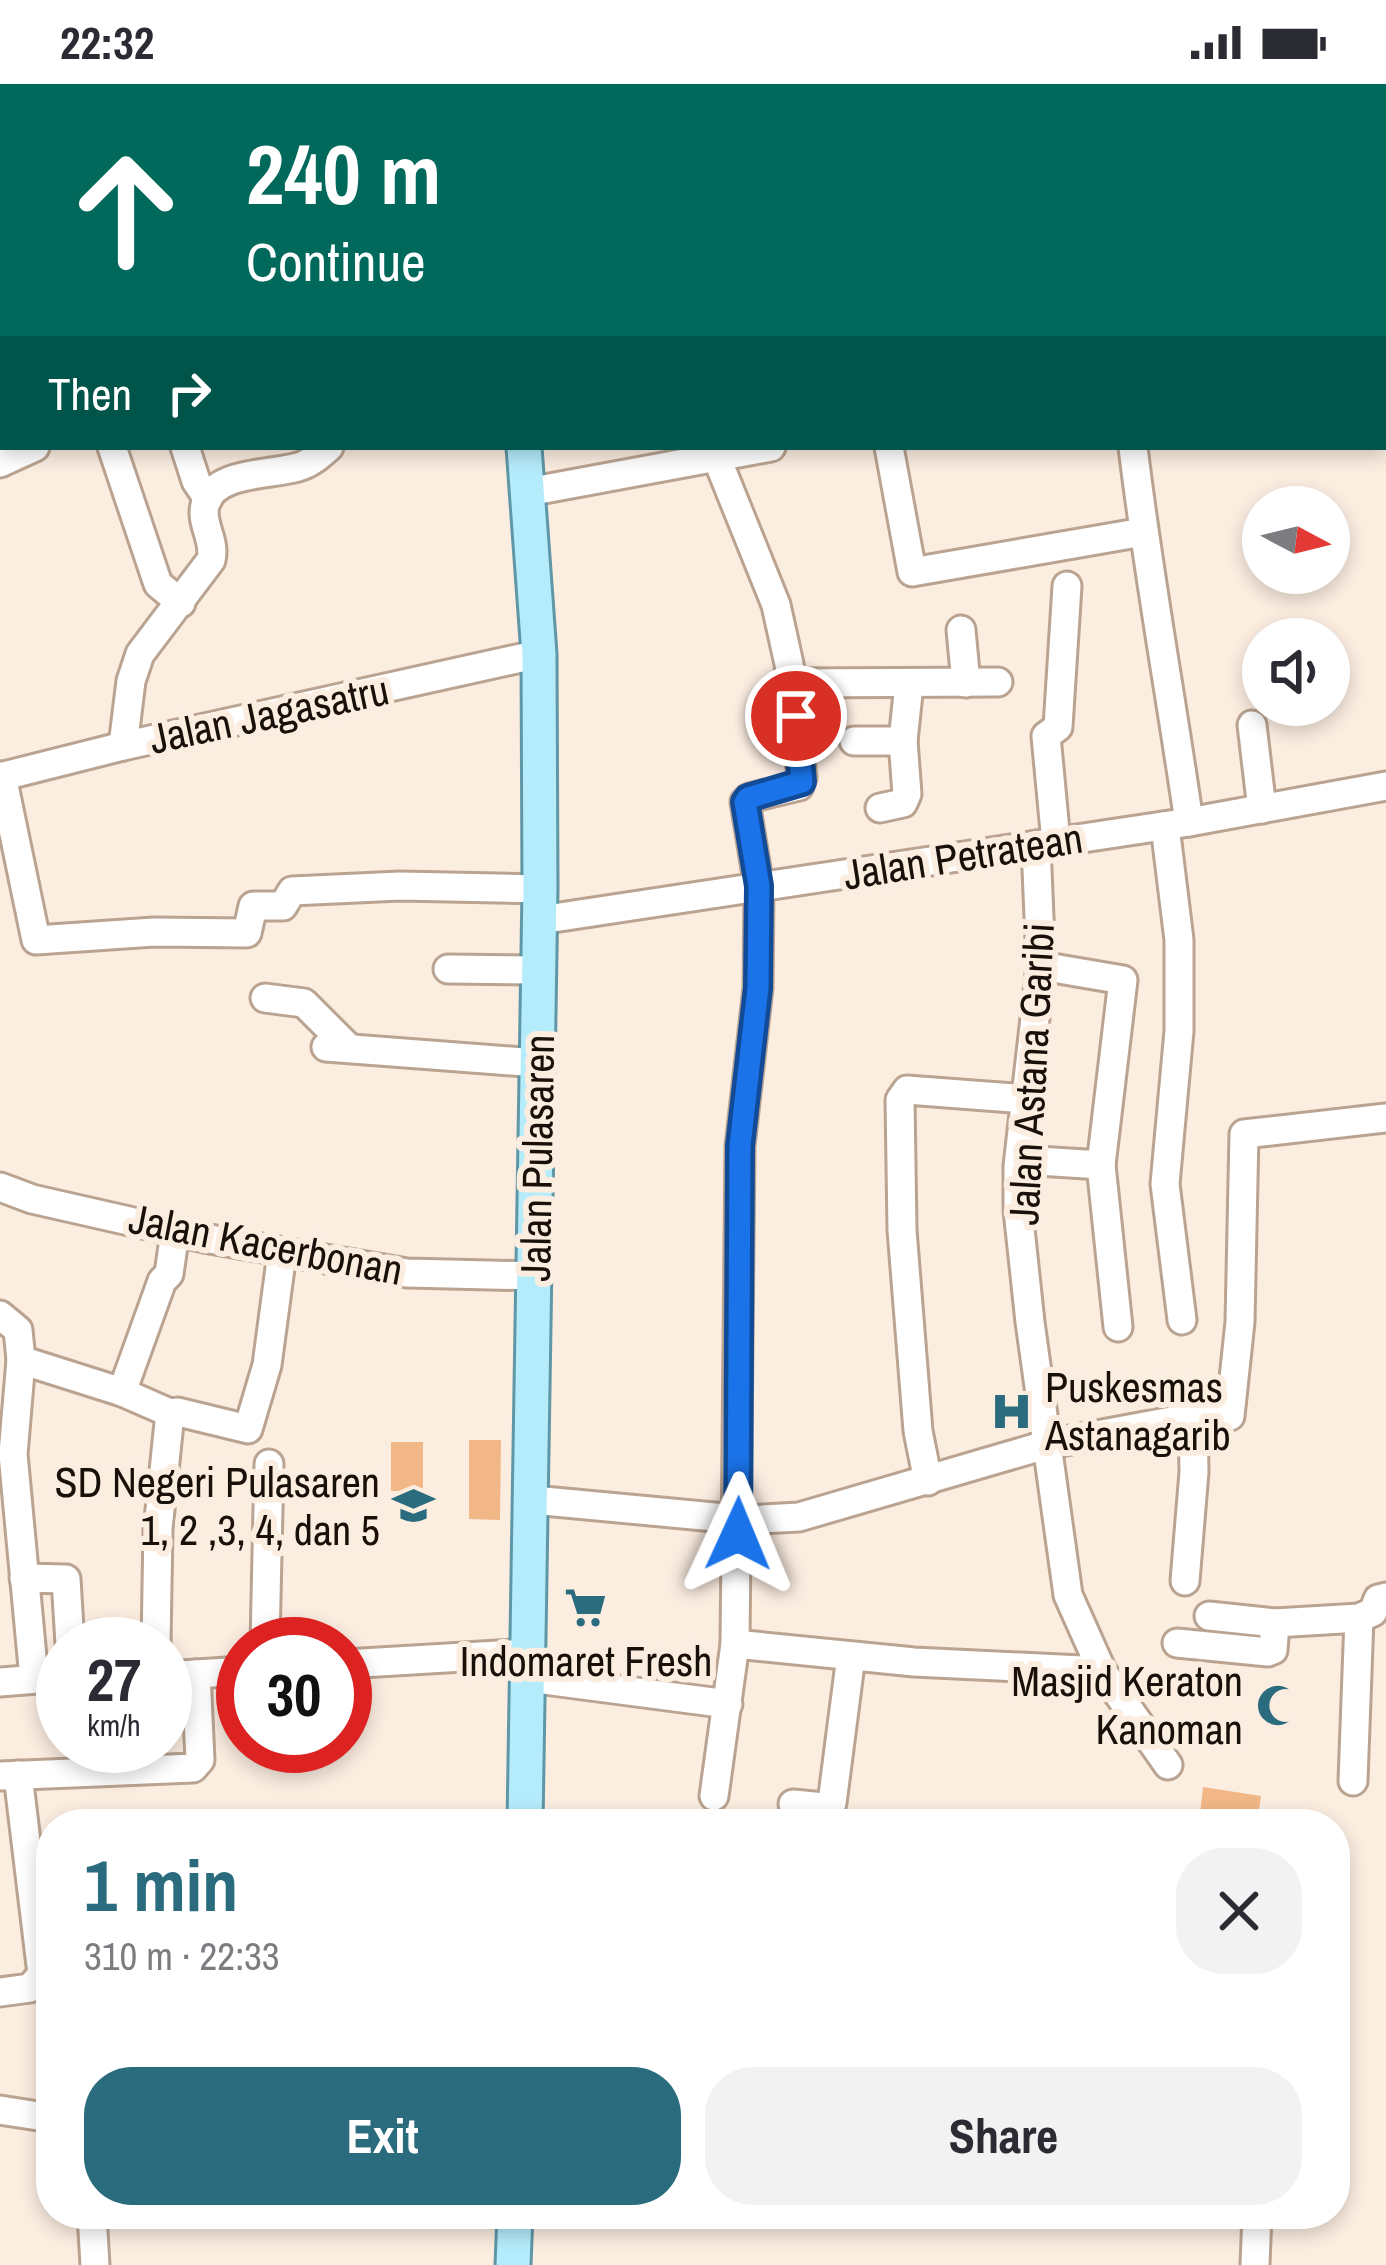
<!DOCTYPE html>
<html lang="en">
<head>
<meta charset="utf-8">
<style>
	:root { --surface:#fff; --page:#f2f2f3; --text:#2b2b33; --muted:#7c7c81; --accent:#2a6c7e }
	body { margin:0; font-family:"Archivo Narrow",sans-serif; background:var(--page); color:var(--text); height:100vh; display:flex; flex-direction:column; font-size:45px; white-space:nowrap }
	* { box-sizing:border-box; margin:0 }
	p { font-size:39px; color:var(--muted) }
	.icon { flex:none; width:66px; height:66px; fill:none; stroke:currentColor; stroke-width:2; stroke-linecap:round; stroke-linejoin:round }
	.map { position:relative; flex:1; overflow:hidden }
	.details { position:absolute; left:36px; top:1725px; width:1314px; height:420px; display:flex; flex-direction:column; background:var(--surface); border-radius:48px; box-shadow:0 6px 18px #0003 }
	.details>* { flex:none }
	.top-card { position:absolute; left:0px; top:0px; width:1386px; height:366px; box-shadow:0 6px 18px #0003; background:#00695c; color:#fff; overflow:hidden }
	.needle { width:78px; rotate:97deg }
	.fabs { position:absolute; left:1242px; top:402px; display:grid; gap:24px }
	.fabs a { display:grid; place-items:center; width:108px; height:108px; border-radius:50%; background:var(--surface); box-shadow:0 6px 18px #0003; font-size:60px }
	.speed { position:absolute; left:36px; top:1533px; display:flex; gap:24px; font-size:60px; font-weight:700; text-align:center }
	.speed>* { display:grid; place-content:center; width:156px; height:156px; border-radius:50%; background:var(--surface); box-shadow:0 6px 18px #0003; line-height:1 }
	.speed small { font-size:30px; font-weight:400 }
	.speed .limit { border:18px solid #d22; background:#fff; color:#111 }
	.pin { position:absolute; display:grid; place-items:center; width:102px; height:102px; color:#fff; margin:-51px; border:6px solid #fff; border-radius:50%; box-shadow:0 3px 12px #0007 }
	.me { position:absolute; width:132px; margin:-66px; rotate:1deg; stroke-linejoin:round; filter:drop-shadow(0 0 9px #0008) }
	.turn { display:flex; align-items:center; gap:42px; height:252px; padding:0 48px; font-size:54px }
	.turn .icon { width:156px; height:156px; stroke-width:2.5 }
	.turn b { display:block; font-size:84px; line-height:102px }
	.then { display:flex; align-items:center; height:114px; padding:0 48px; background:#0003; gap:24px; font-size:45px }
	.round { display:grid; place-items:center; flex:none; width:126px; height:126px; border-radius:48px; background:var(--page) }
	.head { display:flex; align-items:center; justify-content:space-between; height:204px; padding:0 48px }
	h1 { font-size:72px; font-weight:700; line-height:90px; color:var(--accent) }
	.action { display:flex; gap:24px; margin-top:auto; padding:24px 48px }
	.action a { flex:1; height:138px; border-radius:48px; background:var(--accent); color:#fff; font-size:48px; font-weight:700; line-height:138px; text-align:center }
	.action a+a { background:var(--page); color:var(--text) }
	.status { display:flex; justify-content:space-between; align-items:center; height:84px; padding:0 60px; background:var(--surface); direction:ltr }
	.status svg { height:33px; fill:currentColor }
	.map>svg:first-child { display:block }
	.green { fill:#f2b787 }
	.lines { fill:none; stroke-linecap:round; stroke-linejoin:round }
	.stream { stroke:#eba162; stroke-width:6 }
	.minor-casing { stroke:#baa390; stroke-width:33 }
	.major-casing { stroke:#5f97a6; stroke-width:39 }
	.minor { stroke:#fff; stroke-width:27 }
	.major { stroke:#b5ecfc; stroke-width:33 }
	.route-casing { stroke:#114b97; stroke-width:30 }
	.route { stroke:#1a73e8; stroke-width:21 }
	.labels { text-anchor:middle; stroke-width:12; stroke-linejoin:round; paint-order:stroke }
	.street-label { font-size:42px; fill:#19100a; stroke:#fcede1 }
	.poi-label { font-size:42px; fill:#19100a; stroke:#fcede1; text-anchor:end }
</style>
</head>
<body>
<div class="status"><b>22:32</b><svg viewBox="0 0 49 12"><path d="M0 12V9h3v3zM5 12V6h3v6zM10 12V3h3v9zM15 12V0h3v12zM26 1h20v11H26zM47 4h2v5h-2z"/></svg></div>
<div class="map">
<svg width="1386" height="2181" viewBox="0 0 1386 2181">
	<rect width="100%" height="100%" fill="#fcede1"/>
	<g class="green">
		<path d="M 469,1356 L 501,1356 L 500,1436 L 469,1435 Z"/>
		<rect x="391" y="1358" width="32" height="49"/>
		<path d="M 1203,1703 L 1261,1712 L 1257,1740 L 1199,1740 Z"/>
	</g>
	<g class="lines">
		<g class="stream">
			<path d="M 109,3 L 112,0"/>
			<path d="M 0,122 L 3,118"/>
		</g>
		<defs>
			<g id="minor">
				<path d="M 207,0 L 210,3"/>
				<path d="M 346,0 L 346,3"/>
				<path d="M 1086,0 L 1086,3"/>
				<path d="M 1292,0 L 1293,3"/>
				<path d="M 10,3 L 16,0"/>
				<path d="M 135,3 L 138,0"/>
				<path d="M 749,3 L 772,0"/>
				<path d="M 862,3 L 862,0"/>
				<path d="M 0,67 L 3,70"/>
				<path d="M 0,150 L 3,146"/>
				<path d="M 1383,249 L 1386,248"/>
				<path d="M 112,363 L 158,500 L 181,519"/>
				<path d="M 185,363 L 196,397 L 208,415"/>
				<path d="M 889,363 L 912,488 L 1143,448"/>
				<path d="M 1133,363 C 1148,489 1171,613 1189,738"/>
				<path d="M 0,379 L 35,363"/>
				<path d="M 528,408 L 771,363"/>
				<path d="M 961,546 L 966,599"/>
				<path d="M 792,599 L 998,598"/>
				<path d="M 1252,641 L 1262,725"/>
				<path d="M 854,657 L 903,657"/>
				<path d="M 123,662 L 131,597 L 140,570 L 211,476 C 216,456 200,440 205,421 C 214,387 272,391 298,383 C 310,380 320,371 329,363"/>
				<path d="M 2,692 L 36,856 L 154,848 L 247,849 L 253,822 L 283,822 L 292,807 L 400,802 L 540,805"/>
				<path d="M 0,693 L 123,662 L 539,570"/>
				<path d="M 880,724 L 903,719 L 907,710 L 903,657 L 909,600"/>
				<path d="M 1165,742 L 1179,856 L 1179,947 L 1165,1100 L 1182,1236"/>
				<path d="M 1056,758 L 1046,652 L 1058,643 L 1067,502"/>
				<path d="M 1036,761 L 1041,882 L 1018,1082 L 1018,1126 L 1030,1238 L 1068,1511 L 1102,1587 L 1168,1681"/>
				<path d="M 540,836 L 1189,738 L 1386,702"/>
				<path d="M 1041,882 L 1123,896 L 1101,1081 L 1118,1243"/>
				<path d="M 448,885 L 539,886"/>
				<path d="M 265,914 L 304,919 L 349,964"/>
				<path d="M 326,963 L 537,979"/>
				<path d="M 1038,1077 L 1101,1081"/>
				<path d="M 0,1103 L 32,1115 L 204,1154 L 407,1189 L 535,1192"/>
				<path d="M 0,1231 L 18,1246 L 21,1276 L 122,1308 L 170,1329 L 158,1445 L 156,1560"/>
				<path d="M 21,1276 L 13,1370 L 34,1594"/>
				<path d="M 122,1308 L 162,1197 L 169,1190 L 175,1148"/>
				<path d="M 170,1329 L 178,1328 L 248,1345 L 267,1281 L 282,1169"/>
				<path d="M 928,1397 L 918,1347 L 902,1146 L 900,1016 L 907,1006 L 1026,1015"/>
				<path d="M 533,1416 L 746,1436 L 799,1433 L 1049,1360 L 1193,1333 L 1230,1332 L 1240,1238 L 1244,1050 L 1386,1034"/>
				<path d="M 24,1494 L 66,1495 L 70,1560"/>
				<path d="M 1185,1497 L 1194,1388 L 1193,1333"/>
				<path d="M 1209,1532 L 1275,1539 L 1359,1534 L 1373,1528 L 1378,1515 L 1386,1513"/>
				<path d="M 1177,1559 L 1268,1568 L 1273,1566 L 1275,1539"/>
				<path d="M 265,1560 L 269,1380"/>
				<path d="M 735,1560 L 914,1578 L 1102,1587"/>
				<path d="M 345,1580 L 530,1569"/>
				<path d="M 165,1592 L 243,1587"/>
				<path d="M 529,1594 L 728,1620"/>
				<path d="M 0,1598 L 63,1593"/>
				<path d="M 0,1692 L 193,1684 L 200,1676 L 196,1590"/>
				<path d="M 1353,1697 L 1359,1534"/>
				<path d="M 714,1712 L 735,1560 L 740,1062 L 758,904 L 759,803 L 745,718 L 749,714 L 799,702 L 802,693 L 789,580 L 776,521 L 716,372"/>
				<path d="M 793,1720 L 824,1723 L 832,1719 L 851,1572"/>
				<path d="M 0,1908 L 30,1904 L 42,1890 L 18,1691"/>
				<path d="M 0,2026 L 51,2034"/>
				<path d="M 92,2130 L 95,2181"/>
				<path d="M 1255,2181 L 1257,2130"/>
			</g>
			<g id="major">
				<path d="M 504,0 L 504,3"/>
				<path d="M 524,363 L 539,570 L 540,805 L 525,1740"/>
				<path d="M 513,2181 L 515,2130"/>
			</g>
		</defs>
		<use href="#minor" class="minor-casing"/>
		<use href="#major" class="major-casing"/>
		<use href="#minor" class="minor"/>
		<use href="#major" class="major"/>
	</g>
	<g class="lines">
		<defs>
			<path id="route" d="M 738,1450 L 740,1062 L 758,904 L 759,802 L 745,718 L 748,714 L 802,698 L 796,632"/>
		</defs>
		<use href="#route" class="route-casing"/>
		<use href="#route" class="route"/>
	</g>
	<defs>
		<symbol id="hospital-bare" viewBox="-9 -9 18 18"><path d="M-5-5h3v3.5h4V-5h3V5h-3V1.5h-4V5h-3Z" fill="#2a6c7e" stroke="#fcede1" stroke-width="2.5" paint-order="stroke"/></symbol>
		<symbol id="school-bare" viewBox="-9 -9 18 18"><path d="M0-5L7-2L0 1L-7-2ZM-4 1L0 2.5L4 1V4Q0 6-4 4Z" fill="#2a6c7e" stroke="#fcede1" stroke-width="2.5" paint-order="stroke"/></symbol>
		<symbol id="supermarket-bare" viewBox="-9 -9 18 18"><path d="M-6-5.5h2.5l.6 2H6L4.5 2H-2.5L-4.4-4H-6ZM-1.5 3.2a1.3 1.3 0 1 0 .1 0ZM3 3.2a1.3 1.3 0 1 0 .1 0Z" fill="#2a6c7e" stroke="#fcede1" stroke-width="2.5" paint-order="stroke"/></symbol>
		<symbol id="mosque-bare" viewBox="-9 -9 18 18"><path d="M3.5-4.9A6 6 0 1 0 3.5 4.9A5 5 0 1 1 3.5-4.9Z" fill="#2a6c7e" stroke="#fcede1" stroke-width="2.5" paint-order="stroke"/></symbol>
	</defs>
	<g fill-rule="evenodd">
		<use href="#hospital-bare" x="982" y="1298" width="59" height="59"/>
		<use href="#school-bare" x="384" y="1392" width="59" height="59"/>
		<use href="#supermarket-bare" x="556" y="1494" width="59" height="59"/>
		<use href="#mosque-bare" x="1248" y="1592" width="59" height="59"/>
	</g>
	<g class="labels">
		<g class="street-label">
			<text transform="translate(269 630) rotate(-12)" y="15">Jalan Jagasatru</text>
			<text transform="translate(963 772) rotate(-9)" y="15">Jalan Petratean</text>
			<text transform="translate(1031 990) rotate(-87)" y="15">Jalan Astana Garibi</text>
			<text transform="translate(537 1074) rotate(-89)" y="15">Jalan Pulasaren</text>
			<text transform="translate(266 1160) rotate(11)" y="15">Jalan Kacerbonan</text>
		</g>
		<g class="poi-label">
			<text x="1045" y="1318" text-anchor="start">Puskesmas<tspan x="1045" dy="48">Astanagarib</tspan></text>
			<text x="380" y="1413">SD Negeri Pulasaren<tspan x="380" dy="48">1, 2 ,3, 4, dan 5</tspan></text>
			<text x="586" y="1592" text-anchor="middle">Indomaret Fresh</text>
			<text x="1243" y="1612">Masjid Keraton<tspan x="1243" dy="48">Kanoman</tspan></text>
		</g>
	</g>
</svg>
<div class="fabs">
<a><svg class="needle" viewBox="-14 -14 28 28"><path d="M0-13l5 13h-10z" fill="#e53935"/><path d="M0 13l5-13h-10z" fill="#7c7c81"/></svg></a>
<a><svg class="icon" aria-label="sound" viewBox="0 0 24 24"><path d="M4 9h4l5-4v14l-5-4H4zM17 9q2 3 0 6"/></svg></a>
</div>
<div class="speed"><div>27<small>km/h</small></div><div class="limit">30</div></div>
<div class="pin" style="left:796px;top:632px;background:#d93025"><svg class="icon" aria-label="arrive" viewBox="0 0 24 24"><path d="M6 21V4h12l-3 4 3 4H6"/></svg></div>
<svg class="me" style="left:738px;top:1450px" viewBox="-20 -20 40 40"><path d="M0-17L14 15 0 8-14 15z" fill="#1a73e8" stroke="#fff" stroke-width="4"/></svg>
<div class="top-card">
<div class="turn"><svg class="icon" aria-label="ahead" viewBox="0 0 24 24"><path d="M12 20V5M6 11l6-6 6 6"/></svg><div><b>240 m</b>Continue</div></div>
<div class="then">Then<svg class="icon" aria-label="right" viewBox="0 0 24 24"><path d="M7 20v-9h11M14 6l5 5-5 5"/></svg></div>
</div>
<section class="details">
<div class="head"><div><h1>1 min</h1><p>310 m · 22:33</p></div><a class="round"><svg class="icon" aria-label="close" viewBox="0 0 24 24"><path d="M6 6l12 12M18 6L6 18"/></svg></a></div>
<div class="action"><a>Exit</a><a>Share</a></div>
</section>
</div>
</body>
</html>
